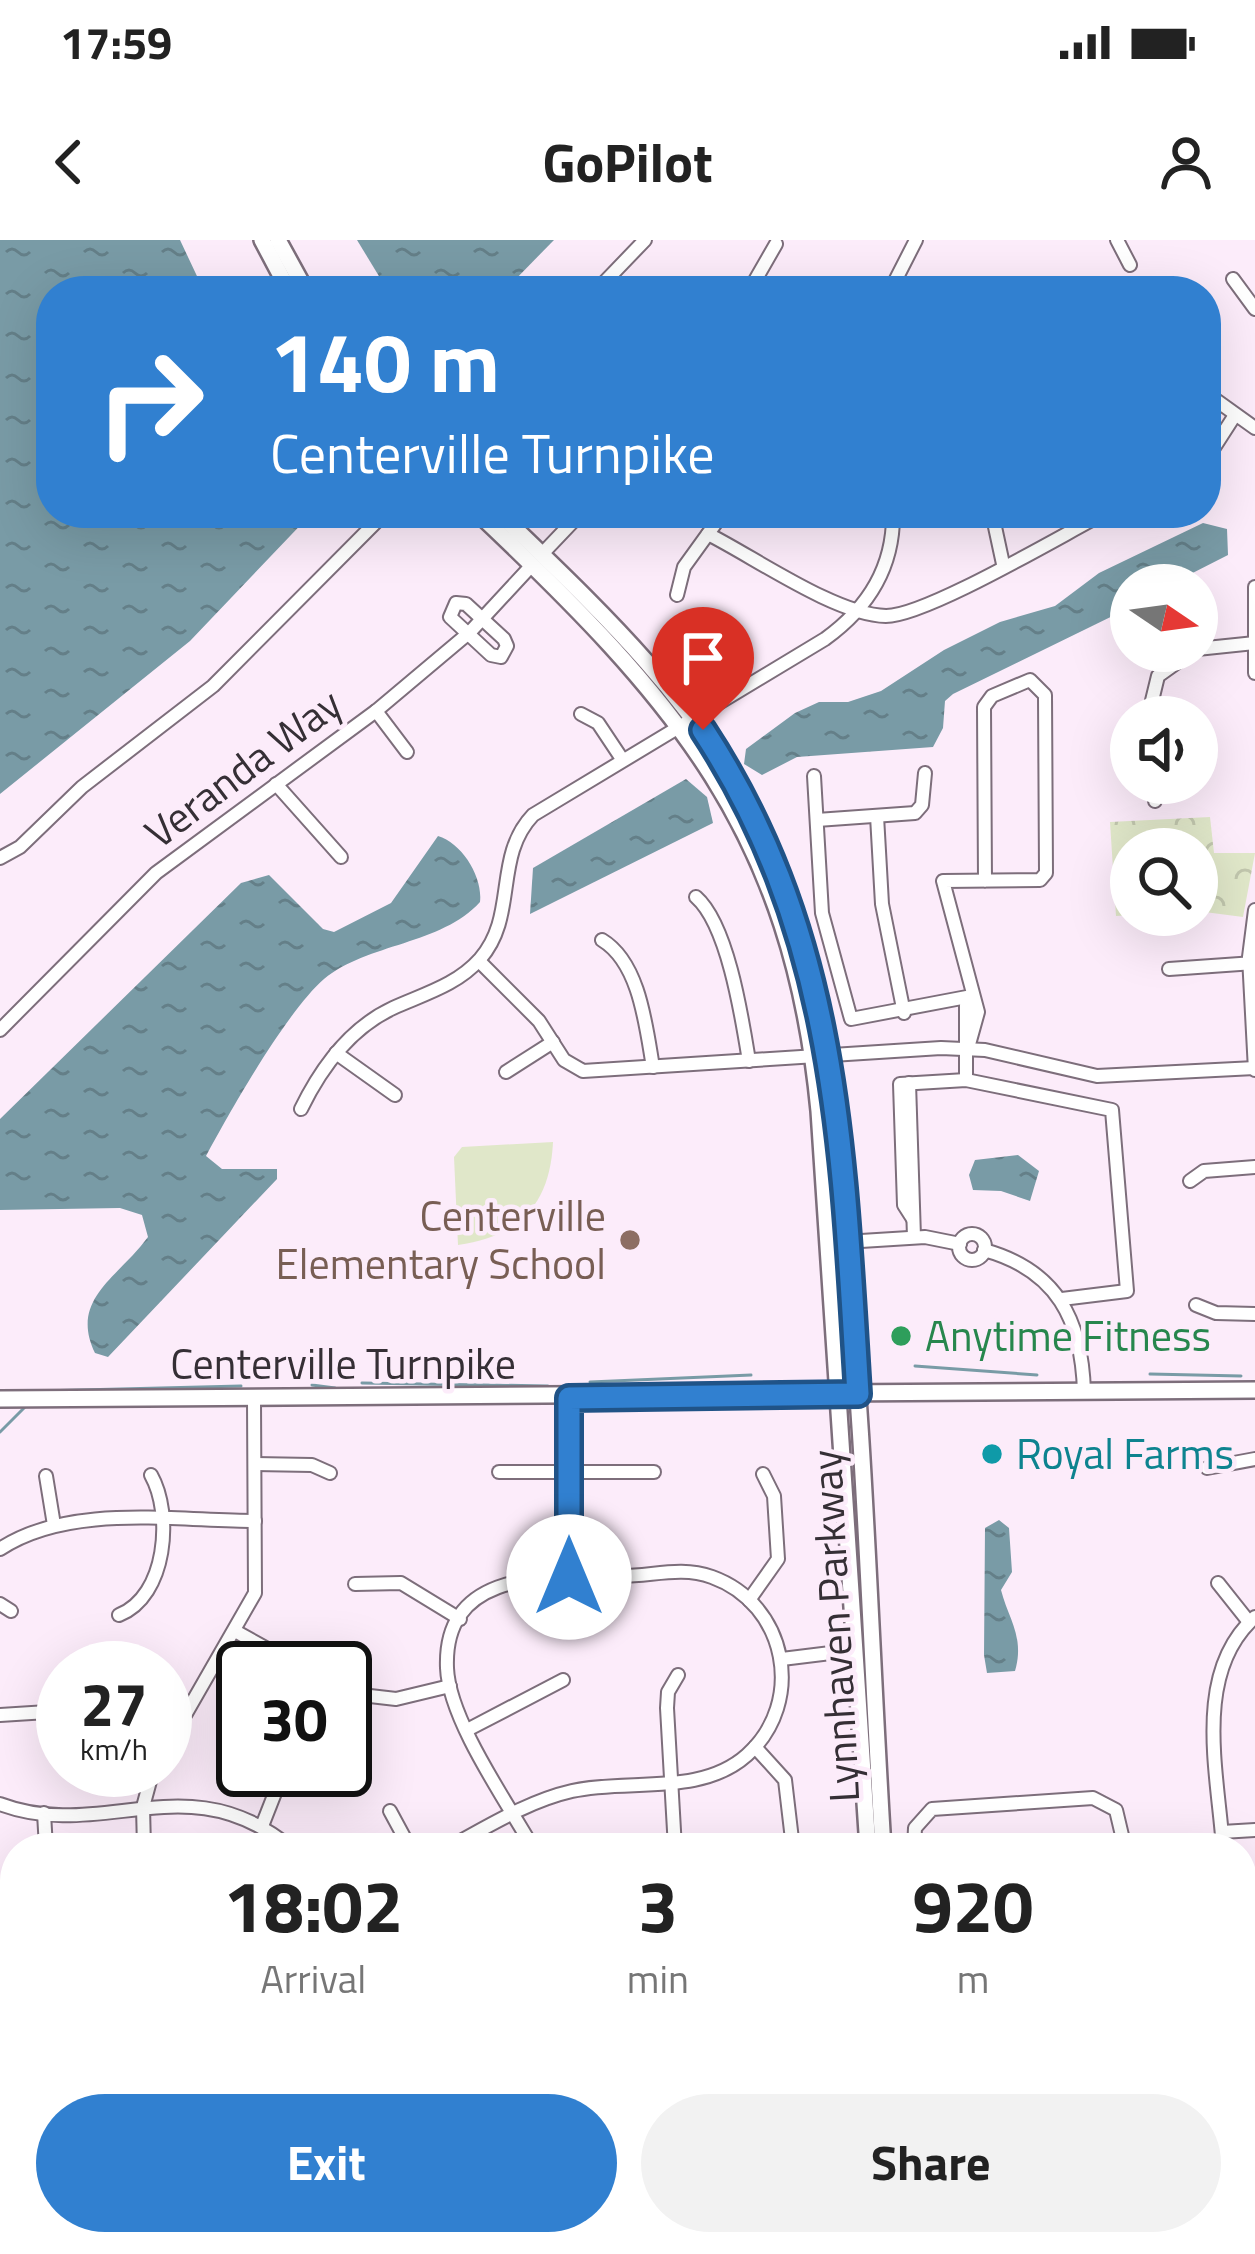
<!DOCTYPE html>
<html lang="en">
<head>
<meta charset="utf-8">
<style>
	:root { --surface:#fff; --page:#f2f2f2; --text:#222; --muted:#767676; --accent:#3180d0 }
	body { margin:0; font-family:"Titillium Web",sans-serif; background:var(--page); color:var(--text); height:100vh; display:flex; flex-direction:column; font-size:45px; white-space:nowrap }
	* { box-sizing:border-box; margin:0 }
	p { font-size:39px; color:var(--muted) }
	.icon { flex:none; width:66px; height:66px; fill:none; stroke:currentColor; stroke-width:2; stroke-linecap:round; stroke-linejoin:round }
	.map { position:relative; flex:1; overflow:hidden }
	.sheet { position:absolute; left:0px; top:1593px; width:1257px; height:423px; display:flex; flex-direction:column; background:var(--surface); border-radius:48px 48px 0 0; box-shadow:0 12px 48px #0002 }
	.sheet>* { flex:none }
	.banner { position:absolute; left:36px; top:36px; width:1185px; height:252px; border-radius:48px; box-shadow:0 12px 48px #0002; background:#3180d0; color:#fff; overflow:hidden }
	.needle { width:78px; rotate:103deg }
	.controls { position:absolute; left:1110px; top:324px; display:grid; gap:24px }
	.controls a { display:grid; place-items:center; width:108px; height:108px; border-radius:50%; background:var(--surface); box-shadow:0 12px 48px #0002; font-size:60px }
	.speed { position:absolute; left:36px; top:1401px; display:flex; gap:24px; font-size:60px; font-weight:700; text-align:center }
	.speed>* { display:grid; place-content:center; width:156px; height:156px; border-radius:50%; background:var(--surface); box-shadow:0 12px 48px #0002; line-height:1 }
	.speed small { font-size:30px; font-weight:400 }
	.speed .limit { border:6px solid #111; border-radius:18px; background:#fff; color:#111 }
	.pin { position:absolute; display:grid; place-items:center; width:102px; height:102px; color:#fff; margin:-123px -51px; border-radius:50% 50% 50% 0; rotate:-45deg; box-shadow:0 0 12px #0007 }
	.pin .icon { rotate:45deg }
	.me { position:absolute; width:132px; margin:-66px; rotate:0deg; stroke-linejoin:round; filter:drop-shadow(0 0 9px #0008) }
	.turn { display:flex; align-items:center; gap:42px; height:252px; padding:0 36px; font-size:54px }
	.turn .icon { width:156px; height:156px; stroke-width:2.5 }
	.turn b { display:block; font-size:84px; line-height:102px }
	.eta { display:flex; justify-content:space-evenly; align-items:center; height:204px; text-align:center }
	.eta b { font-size:72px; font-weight:700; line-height:84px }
	.action { display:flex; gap:24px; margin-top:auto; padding:24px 36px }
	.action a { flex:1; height:138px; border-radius:72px; background:var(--accent); color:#fff; font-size:48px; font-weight:700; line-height:138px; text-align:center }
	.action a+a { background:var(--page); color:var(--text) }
	.status { display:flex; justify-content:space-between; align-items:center; height:84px; padding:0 60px; background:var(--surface); direction:ltr }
	.status svg { height:33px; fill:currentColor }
	header { display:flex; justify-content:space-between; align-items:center; height:156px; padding:0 36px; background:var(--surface); font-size:54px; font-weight:700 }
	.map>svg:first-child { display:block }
	.grass { fill:#e0e7c9 }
	.park { fill:url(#park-crowns) }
	.water { fill:url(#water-ripples) }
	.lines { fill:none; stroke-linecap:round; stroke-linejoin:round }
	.stream { stroke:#799ba6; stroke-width:3 }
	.minor-casing { stroke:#7d6e7b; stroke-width:16 }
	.major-casing { stroke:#7d6e7b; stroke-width:20 }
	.minor { stroke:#fff; stroke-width:12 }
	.major { stroke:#fff; stroke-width:15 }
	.route-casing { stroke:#205387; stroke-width:30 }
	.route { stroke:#3180d0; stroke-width:21 }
	.education-dot { fill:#8d6e63; stroke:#fcecfa; stroke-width:4.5 }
	.leisure-dot { fill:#2e9e5b; stroke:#fcecfa; stroke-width:4.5 }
	.culture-dot { fill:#0f9aa8; stroke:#fcecfa; stroke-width:4.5 }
	.labels { text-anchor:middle; stroke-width:9; stroke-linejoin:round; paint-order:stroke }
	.street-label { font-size:42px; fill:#352f35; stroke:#fcecfa }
	.education-label { font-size:42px; fill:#785e54; stroke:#fcecfa; text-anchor:end }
	.leisure-label { font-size:42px; fill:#27864d; stroke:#fcecfa; text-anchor:start }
	.culture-label { font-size:42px; fill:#0d838f; stroke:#fcecfa; text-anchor:start }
</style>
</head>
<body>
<div class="status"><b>17:59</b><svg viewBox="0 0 49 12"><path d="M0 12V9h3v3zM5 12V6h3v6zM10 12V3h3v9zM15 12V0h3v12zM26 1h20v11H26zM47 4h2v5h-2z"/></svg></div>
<header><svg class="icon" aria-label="back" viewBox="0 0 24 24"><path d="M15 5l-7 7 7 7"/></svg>GoPilot<svg class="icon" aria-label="person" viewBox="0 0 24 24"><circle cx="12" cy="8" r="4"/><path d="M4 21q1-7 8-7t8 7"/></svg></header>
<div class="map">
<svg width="1255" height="2014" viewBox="0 0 1255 2014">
	<defs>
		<pattern id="park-crowns" width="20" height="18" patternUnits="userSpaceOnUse" patternTransform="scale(3)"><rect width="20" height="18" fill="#e0e7c9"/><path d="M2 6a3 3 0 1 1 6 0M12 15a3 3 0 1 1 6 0" fill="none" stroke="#c1c6ad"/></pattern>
		<pattern id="water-ripples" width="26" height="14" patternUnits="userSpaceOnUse" patternTransform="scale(3)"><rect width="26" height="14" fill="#799ba6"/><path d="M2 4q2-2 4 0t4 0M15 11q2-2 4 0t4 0" fill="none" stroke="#647f88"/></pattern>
	</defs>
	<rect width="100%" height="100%" fill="#fcecfa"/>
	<path class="grass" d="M 553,902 C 550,964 520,996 458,1005 L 454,917 L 462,907 Z"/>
	<path class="park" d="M 1210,577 L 1214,613 L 1255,613 L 1243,677 L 1197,671 L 1197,609 L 1131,609 L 1131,675 L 1116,676 L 1110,582 Z"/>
	<g class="water">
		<path d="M 0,0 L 180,0 L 204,51 L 51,51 L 51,273 L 312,273 L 190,401 L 0,554 Z"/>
		<path d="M 357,0 L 554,0 L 504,51 L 388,51 Z"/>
		<path d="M 1203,283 L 1227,289 L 1228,315 L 1169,345 L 1131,345 L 1131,367 L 953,454 L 945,461 L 943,488 L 933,507 L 797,517 L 762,535 L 744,524 L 746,509 L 795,473 L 819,462 L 848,462 L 881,451 L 944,410 L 1000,382 L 1055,366 L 1099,333 Z"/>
		<path d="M 686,539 L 707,557 L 713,583 L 530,674 L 533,628 Z"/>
		<path d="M 438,596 C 462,603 483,637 480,662 C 441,705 368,703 324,739 C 287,771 230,871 206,916 L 222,929 L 277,929 L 277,939 L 108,1117 L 95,1113 C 69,1059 118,1038 148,997 L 142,975 L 120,968 L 0,970 L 0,879 L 241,643 L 269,635 L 323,689 L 334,692 L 391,663 Z"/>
		<path d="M 1018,915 L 1039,931 L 1030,961 L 1001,951 L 973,950 L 969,935 L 975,920 Z"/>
		<path d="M 999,1280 L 1009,1288 L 1012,1332 L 1001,1350 C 1008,1378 1025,1397 1015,1431 L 987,1433 L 984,1415 L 985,1288 Z"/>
	</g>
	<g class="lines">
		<g class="stream">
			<path d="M 915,1126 L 1037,1135"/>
			<path d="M 1150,1134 L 1241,1136"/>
			<path d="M 590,1142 L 751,1135"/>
			<path d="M 362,1143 L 548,1146"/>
			<path d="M 312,1145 L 335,1148"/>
			<path d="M 40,1151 L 241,1146"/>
			<path d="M 0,1192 L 25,1167"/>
		</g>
		<defs>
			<g id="minor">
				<path d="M 1117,0 L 1130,25"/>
				<path d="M 1233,39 L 1255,69"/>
				<path d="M 596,51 L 645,0"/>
				<path d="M 749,51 L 776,4"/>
				<path d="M 890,51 L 916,0"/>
				<path d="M 1206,153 L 1255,188"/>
				<path d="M 1206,220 L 1235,175"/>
				<path d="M 992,273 L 1003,324"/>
				<path d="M 708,294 C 754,317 836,375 886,376 C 926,376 1062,295 1105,273"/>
				<path d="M 542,314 L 581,273"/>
				<path d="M 1255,347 L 1255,433"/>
				<path d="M 677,355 L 684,327 L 723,273"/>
				<path d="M 456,363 L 466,364 L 504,399 L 507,406 L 501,417 L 491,415 L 450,377 Z"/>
				<path d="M 1197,409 L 1255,403"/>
				<path d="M 376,471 L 407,512"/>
				<path d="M 581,474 L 598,483 L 622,519"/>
				<path d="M 1148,477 L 1158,436 L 1193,411"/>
				<path d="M 814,536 L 822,673 L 851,779 L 972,756"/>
				<path d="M 1153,543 L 1155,561"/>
				<path d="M 276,544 L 341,617"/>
				<path d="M 877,576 L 882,664 L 904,773"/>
				<path d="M 817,580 L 915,573 L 922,565 L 925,533"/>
				<path d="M 0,618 L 20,607 L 82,547 L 213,446 L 385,273"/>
				<path d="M 696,657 C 728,685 742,778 749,821"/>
				<path d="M 1255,670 L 1249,717 L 1255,830"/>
				<path d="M 602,700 C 640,723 646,787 653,827"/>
				<path d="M 479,721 L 539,781 L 564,820 L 583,831 L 941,808 L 985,810 L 1097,836 L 1255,828"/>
				<path d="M 1169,729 L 1254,723"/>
				<path d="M 0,790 L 156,633 L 376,471 L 470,392 L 532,325"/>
				<path d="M 968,808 L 978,772 L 943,641 L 1040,640 L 1046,633 L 1045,455 L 1030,440 L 992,456 L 984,467 L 985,641"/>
				<path d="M 336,813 L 395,855"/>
				<path d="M 506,832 L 553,802"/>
				<path d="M 966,840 L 966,765 L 972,757"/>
				<path d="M 909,843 L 914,997"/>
				<path d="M 301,869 C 321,828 350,788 393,768 C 424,754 457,745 480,719 C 518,676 493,617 533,575 L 825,399 C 868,368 894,327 893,273"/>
				<path d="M 1190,941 L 1204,931 L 1255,927"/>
				<path d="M 913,979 L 904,965 L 900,844 L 966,840 L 1112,870 L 1127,1051 L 1062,1059"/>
				<circle cx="972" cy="1007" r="13"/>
				<path d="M 845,1002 L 925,997 L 960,1004"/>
				<path d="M 984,1010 C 1057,1030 1082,1080 1084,1152"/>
				<path d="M 1196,1065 L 1216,1073 L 1255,1074"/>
				<path d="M 569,1158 L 569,1337"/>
				<path d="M 255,1224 L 312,1225 L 330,1233"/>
				<path d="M 1207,1228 L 1255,1219"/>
				<path d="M 499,1232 L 654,1232"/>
				<path d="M 46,1236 L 54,1285"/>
				<path d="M 0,1309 C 69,1263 176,1281 255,1281"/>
				<path d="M 1218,1343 L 1249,1382"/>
				<path d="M 355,1344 L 401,1343 L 460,1379"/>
				<path d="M 749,1360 L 778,1319 L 774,1256 L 763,1234"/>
				<path d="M 0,1364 L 11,1371"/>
				<path d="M 119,1375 C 167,1356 173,1274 151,1235"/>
				<path d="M 235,1391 L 271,1411"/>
				<path d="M 782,1419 L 855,1410"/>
				<path d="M 370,1456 L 396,1459 L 450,1446"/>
				<path d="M 0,1475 L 63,1471"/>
				<path d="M 469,1489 L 563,1440"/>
				<path d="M 755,1507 L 785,1540 L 793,1608"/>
				<path d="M 165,1510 L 255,1353 L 254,1161"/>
				<path d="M 0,1564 C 103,1603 188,1522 291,1608"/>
				<path d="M 390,1571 L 410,1608"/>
				<path d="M 44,1573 L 46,1608"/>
				<path d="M 262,1586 L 284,1530"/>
				<path d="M 1222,1592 L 1255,1590"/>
				<path d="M 144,1608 L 143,1567 L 153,1530"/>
				<path d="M 448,1608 C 487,1587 528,1561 572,1551 C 628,1538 700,1557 747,1515 C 806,1462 787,1364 712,1337 C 681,1326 653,1336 622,1336 C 554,1337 443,1326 447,1428 C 449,1480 507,1562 533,1608"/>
				<path d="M 675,1608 L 667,1468 L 668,1452 L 678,1435"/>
				<path d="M 914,1608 L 915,1588 L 932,1569 L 1093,1558 L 1116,1570 L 1125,1608"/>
				<path d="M 1223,1608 C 1218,1533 1192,1433 1255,1377"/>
				<path d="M 0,1696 L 15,1695"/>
				<path d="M 1242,1793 L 1255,1792"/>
				<path d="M 0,1871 L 15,1877"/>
				<path d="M 1242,1884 L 1255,1934"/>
				<path d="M 11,1990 L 15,1990"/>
				<path d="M 57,2001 L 89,2014"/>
				<path d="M 465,2001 L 469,2014"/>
				<path d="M 710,2001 L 714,2014"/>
				<path d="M 875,2014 L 920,2014"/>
				<path d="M 1010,2014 L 1026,2001"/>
			</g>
			<g id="major">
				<path d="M 262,0 L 289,51"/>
				<path d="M 278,0 L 306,51"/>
				<path d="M 478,273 C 675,460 792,589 819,871 L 868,1608"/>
				<path d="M 499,273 C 595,366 687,450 750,569 C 821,701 828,837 843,982 C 865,1190 870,1399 883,1608"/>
				<path d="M 0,1159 L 1255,1150"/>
				<path d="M 1033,2001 L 1044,2014"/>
				<path d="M 1054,2001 L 1064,2014"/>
			</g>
		</defs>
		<use href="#minor" class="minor-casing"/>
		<use href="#major" class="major-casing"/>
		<use href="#minor" class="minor"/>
		<use href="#major" class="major"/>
	</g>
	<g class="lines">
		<defs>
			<path id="route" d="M 569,1337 L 569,1158 L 858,1154 C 843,915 839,697 703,490"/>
		</defs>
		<use href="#route" class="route-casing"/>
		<use href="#route" class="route"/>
	</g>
	<circle class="education-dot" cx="630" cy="1000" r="12"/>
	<circle class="leisure-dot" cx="901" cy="1096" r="12"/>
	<circle class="culture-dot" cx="992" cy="1214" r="12"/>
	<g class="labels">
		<g class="street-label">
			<text transform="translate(243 528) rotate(-37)" y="15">Veranda Way</text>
			<text x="343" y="1139">Centerville Turnpike</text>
			<text transform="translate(835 1386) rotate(-93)" y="15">Lynnhaven Parkway</text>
		</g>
		<g class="education-label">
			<text x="606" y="991">Centerville<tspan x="606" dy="48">Elementary School</tspan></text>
		</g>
		<g class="leisure-label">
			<text x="925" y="1111">Anytime Fitness</text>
		</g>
		<g class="culture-label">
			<text x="1016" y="1229">Royal Farms</text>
		</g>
	</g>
</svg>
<div class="controls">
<a><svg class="needle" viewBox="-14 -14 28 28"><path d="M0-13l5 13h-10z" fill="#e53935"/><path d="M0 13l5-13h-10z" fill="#767676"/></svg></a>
<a><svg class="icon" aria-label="sound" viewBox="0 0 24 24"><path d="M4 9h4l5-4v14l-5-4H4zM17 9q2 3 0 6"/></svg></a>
<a><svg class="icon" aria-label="search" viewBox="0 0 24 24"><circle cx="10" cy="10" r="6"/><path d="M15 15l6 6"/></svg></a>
</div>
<div class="speed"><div>27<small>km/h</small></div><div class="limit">30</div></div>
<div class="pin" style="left:703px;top:490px;background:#d93025"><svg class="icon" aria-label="arrive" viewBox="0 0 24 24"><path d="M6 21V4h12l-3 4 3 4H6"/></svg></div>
<svg class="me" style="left:569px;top:1337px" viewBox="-20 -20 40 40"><circle r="19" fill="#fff"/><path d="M0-13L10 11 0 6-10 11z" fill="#3180d0"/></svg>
<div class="banner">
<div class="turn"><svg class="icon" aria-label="right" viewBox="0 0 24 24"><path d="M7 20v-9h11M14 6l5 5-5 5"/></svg><div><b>140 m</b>Centerville Turnpike</div></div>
</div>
<section class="sheet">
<div class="eta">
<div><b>18:02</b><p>Arrival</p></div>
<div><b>3</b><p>min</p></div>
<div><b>920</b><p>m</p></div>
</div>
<div class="action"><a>Exit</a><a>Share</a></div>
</section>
</div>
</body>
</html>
